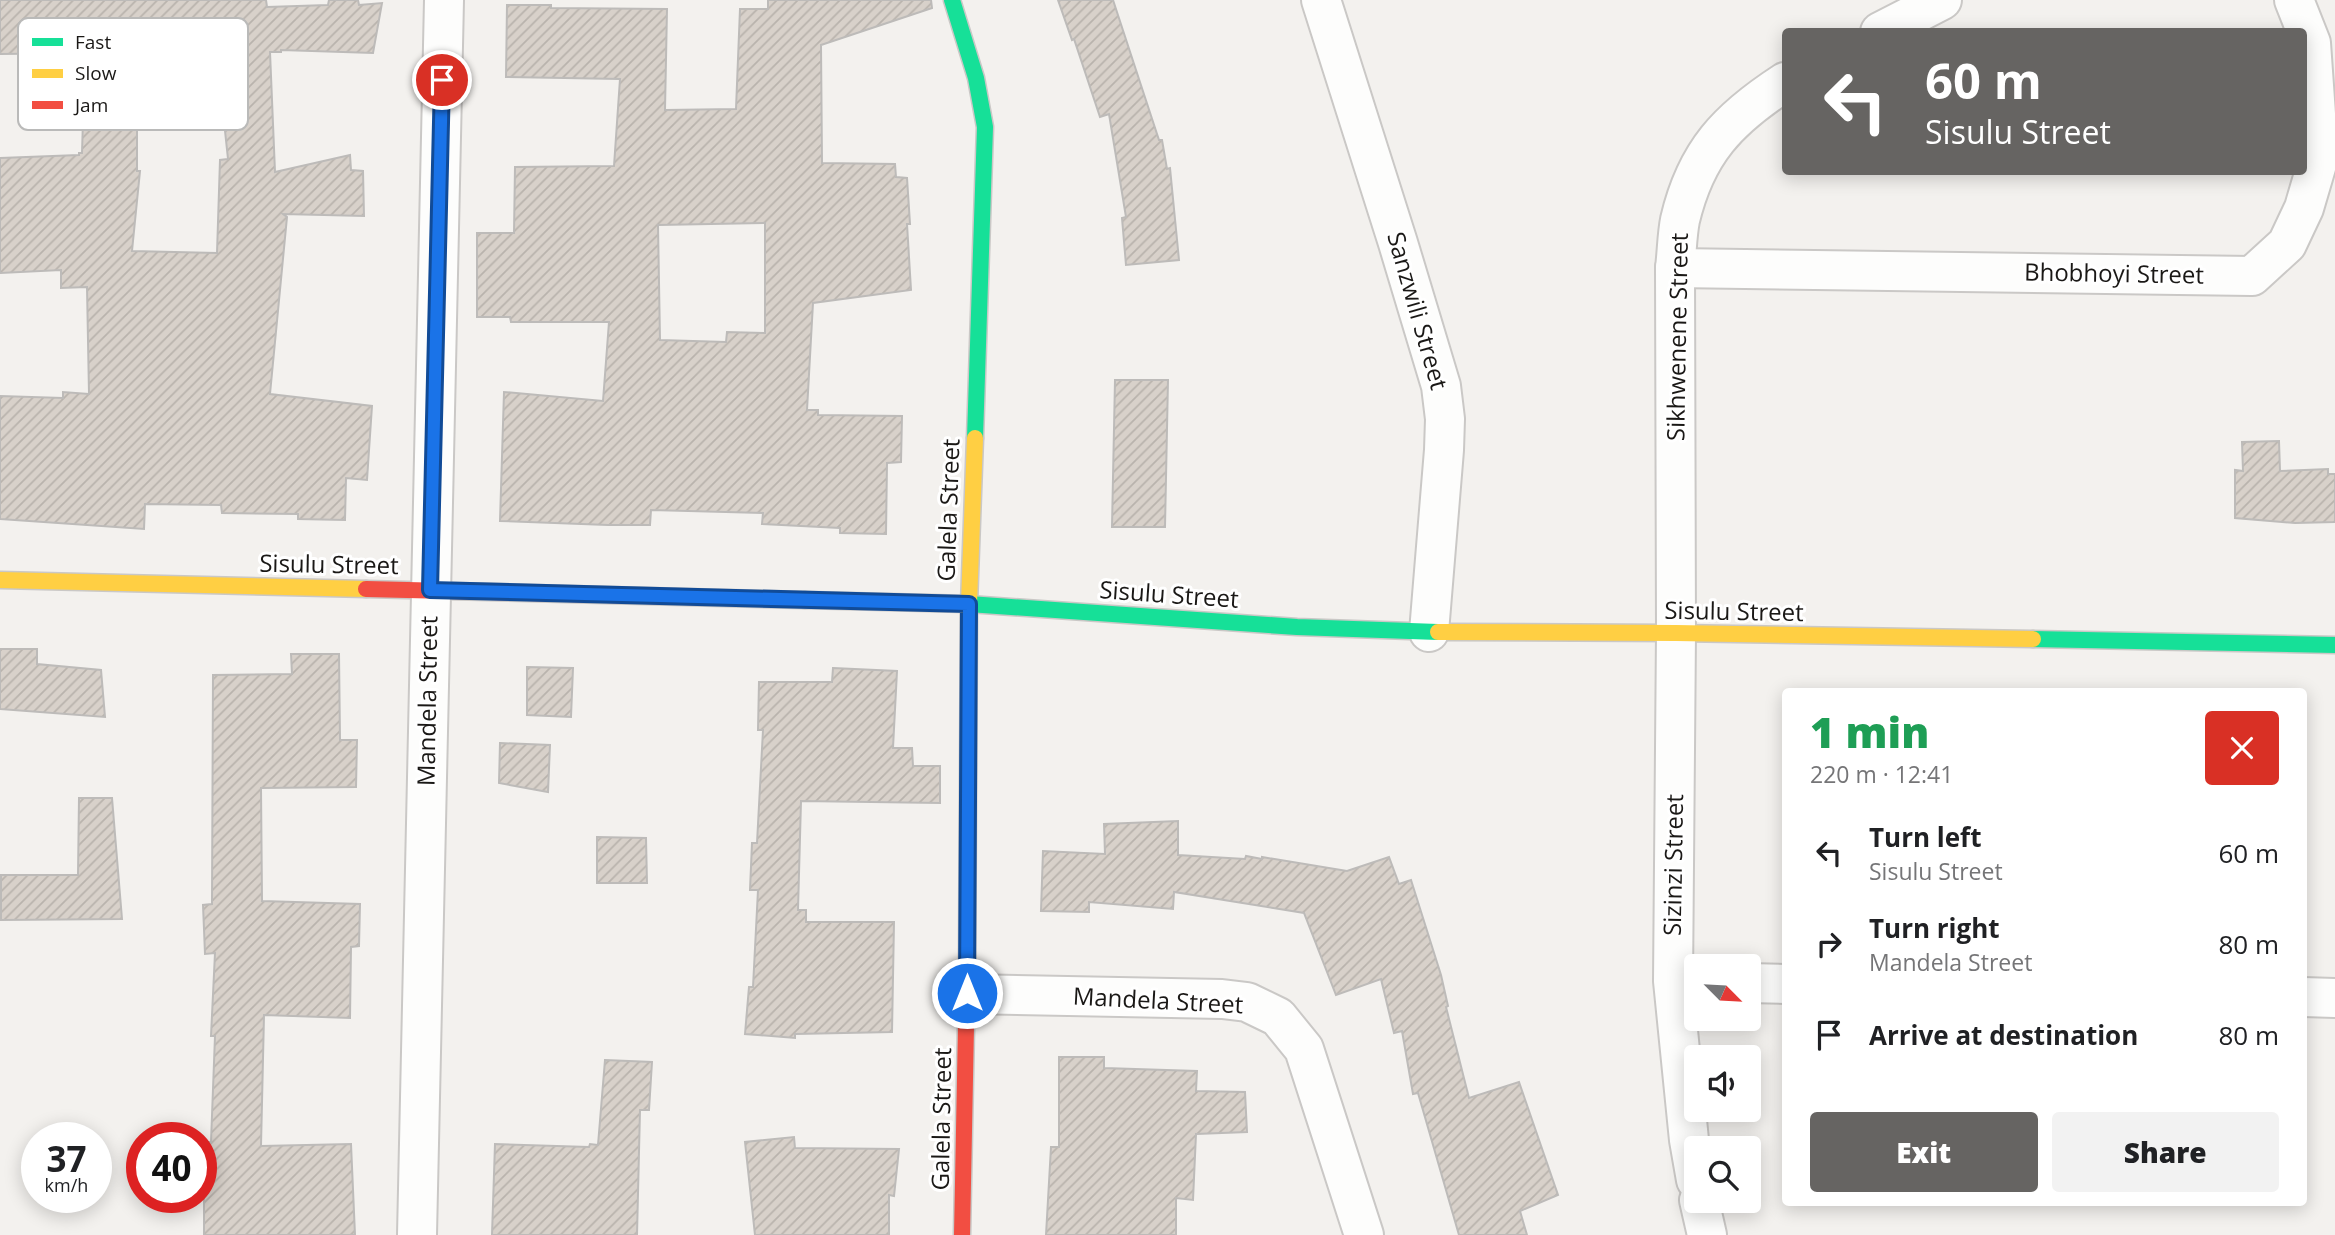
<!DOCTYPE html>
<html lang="en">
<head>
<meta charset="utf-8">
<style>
	:root { --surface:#fff; --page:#f2f2f2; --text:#202124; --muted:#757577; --accent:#666462 }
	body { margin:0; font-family:"Open Sans",sans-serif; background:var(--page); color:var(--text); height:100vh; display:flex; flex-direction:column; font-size:26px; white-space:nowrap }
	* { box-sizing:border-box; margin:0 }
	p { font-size:23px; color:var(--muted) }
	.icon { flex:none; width:38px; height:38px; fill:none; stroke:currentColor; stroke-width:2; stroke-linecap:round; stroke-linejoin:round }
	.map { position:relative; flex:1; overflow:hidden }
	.side { position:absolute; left:1782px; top:688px; width:525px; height:518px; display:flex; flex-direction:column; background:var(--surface); border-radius:7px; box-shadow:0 4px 18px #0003 }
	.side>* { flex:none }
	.banner { position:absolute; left:1782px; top:28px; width:525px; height:147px; border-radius:7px; box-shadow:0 4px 18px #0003; background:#666462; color:#fff; overflow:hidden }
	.needle { width:46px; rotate:114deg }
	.tools { position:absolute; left:1684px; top:954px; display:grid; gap:14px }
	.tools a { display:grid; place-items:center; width:77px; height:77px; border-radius:7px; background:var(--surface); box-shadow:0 4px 18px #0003; font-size:35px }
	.speed { position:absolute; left:21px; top:1122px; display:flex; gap:14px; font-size:35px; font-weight:700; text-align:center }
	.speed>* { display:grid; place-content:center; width:91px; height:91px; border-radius:50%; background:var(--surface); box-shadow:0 4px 18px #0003; line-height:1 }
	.speed small { font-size:18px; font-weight:400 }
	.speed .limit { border:10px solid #d22; background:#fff; color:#111 }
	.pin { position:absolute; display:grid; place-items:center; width:60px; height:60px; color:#fff; margin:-30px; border:4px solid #fff; border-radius:50%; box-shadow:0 2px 7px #0007 }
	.me { position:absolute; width:77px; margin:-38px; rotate:0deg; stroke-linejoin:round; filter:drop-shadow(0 0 5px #0008) }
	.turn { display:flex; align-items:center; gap:24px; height:147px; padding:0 28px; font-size:32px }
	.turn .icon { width:91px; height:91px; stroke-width:2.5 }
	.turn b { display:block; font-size:49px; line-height:60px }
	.round { display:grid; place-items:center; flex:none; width:74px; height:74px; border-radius:7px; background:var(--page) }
	.head { display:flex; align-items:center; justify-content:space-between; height:119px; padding:0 28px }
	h1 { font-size:42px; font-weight:800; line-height:52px; color:#1e9e55 }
	.action { display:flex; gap:14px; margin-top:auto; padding:14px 28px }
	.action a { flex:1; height:80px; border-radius:7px; background:var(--accent); color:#fff; font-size:28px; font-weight:800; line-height:80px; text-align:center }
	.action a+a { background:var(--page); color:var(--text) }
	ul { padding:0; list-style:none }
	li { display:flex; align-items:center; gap:21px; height:91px; padding:0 28px }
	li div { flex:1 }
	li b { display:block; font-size:26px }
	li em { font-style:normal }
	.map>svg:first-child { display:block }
	.building { fill:url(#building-hatch); stroke:#bdbbb9; stroke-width:2; fill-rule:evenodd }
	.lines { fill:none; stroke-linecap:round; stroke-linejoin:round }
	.street-casing { stroke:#cac8c6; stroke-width:42 }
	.fast-casing { stroke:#cac8c6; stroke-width:19 }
	.slow-casing { stroke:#cac8c6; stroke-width:19 }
	.jam-casing { stroke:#cac8c6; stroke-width:19 }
	.street { stroke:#fdfdfc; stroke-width:38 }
	.fast { stroke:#16e098; stroke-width:16 }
	.slow { stroke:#ffcf43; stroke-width:16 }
	.jam { stroke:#f24e42; stroke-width:16 }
	.route-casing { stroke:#114b97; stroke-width:18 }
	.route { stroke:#1a73e8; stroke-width:12 }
	.labels { text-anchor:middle; stroke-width:6; stroke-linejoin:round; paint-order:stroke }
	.street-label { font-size:24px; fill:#1a1816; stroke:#fff }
	.key { fill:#fff; stroke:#babab9; stroke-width:2 }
	.key-label { font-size:19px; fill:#1a1816 }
</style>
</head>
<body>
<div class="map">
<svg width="2335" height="1235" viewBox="0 0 2335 1235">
	<defs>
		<pattern id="building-hatch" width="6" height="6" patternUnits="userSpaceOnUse" patternTransform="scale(1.75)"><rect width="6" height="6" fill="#d8d1ca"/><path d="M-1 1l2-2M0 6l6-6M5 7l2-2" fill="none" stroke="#b9b3ad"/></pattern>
	</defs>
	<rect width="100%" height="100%" fill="#f3f1ee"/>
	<g class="building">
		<path d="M 0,0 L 266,0 L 267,7 L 328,5 L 329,0 L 358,0 L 359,5 L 382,3 L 373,53 L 281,50 L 281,52 L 270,52 L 275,172 L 350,155 L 351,170 L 363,171 L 364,216 L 283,214 L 287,217 L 270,394 L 372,406 L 367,480 L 346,478 L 345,520 L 298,519 L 298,514 L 222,513 L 221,505 L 145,504 L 144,529 L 0,519 L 0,396 L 63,398 L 63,392 L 89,394 L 87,287 L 61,288 L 61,270 L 0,273 L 0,158 L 79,155 L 79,153 L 82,153 L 85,53 L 0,54 ZM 215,37 L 228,159 L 220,160 L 217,253 L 132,251 L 140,171 L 137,171 L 137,42 Z"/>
		<path d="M 768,0 L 931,0 L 932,8 L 821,45 L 822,163 L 895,164 L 896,177 L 907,178 L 910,224 L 907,224 L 911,290 L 813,303 L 807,410 L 818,410 L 818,415 L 902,416 L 901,462 L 887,463 L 886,534 L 840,533 L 840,528 L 762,524 L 763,513 L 651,510 L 650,525 L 608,525 L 500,521 L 504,392 L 603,401 L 609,322 L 511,322 L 510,317 L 477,317 L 477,233 L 514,233 L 515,167 L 614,166 L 620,79 L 506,77 L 507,5 L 551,5 L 551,8 L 667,9 L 665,110 L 736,109 L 740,9 L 768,9 ZM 765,223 L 765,333 L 727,332 L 726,342 L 660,340 L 658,225 Z"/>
		<path d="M 1058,0 L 1113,0 L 1159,140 L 1162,140 L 1167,169 L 1170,168 L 1179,260 L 1126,265 L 1122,218 L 1126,217 L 1109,114 L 1100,117 L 1074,39 L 1072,40 Z"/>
		<path d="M 1115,380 L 1168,380 L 1165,527 L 1112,527 Z"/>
		<path d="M 2279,441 L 2280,471 L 2328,469 L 2328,474 L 2335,474 L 2335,522 L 2295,523 L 2235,518 L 2235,470 L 2243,471 L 2242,442 Z"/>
		<path d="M 0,649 L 37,649 L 37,664 L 101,670 L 105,717 L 0,709 Z"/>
		<path d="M 291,654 L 339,654 L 340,740 L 357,740 L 356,787 L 261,788 L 262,901 L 360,904 L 359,946 L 351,947 L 350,1018 L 264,1015 L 261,1146 L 351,1144 L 355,1235 L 204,1235 L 204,1142 L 211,1142 L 215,1036 L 211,1036 L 215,953 L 205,954 L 203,905 L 212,904 L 213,675 L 292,674 Z"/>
		<path d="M 527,667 L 573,668 L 571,717 L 527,715 Z"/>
		<path d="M 833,668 L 897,671 L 893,748 L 912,748 L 913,766 L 940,766 L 940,803 L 801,801 L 798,910 L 806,910 L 806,922 L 894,922 L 892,1032 L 795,1034 L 795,1038 L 745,1034 L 749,987 L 753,987 L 758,890 L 750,890 L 752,843 L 757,843 L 763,730 L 758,730 L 759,682 L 832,682 Z"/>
		<path d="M 500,743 L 550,745 L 548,792 L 499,783 Z"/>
		<path d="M 79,798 L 112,798 L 122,919 L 1,920 L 1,875 L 78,875 Z"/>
		<path d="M 1178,821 L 1178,855 L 1245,859 L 1246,856 L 1262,859 L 1262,857 L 1347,871 L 1389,857 L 1399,884 L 1411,880 L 1441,975 L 1448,1006 L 1446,1007 L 1469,1098 L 1519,1082 L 1558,1195 L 1520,1211 L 1527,1235 L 1459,1235 L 1418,1093 L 1413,1094 L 1402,1031 L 1394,1033 L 1381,979 L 1336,995 L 1304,913 L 1174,892 L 1173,909 L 1089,902 L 1089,912 L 1041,911 L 1043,851 L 1105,854 L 1104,824 Z"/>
		<path d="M 597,837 L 646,838 L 647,883 L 597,883 Z"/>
		<path d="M 1059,1057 L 1104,1057 L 1104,1068 L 1197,1071 L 1196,1091 L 1245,1092 L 1247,1132 L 1196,1134 L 1193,1200 L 1176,1198 L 1176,1235 L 1046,1235 L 1051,1147 L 1059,1147 Z"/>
		<path d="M 605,1060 L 652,1062 L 649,1110 L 640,1110 L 637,1235 L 492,1235 L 495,1144 L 589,1147 L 590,1144 L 598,1145 Z"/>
		<path d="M 794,1137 L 795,1148 L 899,1149 L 894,1196 L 889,1195 L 889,1235 L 755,1235 L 745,1142 Z"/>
	</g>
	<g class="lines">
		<defs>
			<g id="street">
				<path d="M 1321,0 L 1398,243 L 1441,386 L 1445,419 L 1444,450 L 1429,632"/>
				<path d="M 1880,32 L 1942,0"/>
				<path d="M 1675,268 L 2252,276 L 2287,244 L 2304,208 L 2319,157 L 2311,43 L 2294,0"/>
				<path d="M 1748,983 L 1785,984"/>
				<path d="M 967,994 L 1222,999 L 1247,1002 L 1278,1017 L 1304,1049 L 1364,1235"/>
				<path d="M 2303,997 L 2335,998"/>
				<path d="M 1696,1180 L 1689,1140 L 1673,981 L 1676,633 L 1675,268 C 1677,252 1677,235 1680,220 C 1696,152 1728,119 1785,82"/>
				<path d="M 1699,1200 L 1707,1235"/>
				<path d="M 417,1235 L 444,0"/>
			</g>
			<g id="fast">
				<path d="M 952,0 L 976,78 L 985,127 L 975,438"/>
				<path d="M 805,600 L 969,604 L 1297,627 L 1438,632"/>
				<path d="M 2033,639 L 2335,645"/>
			</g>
			<g id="slow">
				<path d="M 0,580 L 366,589"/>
				<path d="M 1438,632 L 1676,633 L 2033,639"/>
				<path d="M 967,974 L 969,604 L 975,438"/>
			</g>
			<g id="jam">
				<path d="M 366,589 L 805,600"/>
				<path d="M 962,1235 L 967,974"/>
			</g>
		</defs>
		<use href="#street" class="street-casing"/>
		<use href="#fast" class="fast-casing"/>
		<use href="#slow" class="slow-casing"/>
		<use href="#jam" class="jam-casing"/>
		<use href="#street" class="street"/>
		<use href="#fast" class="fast"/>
		<use href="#slow" class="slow"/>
		<use href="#jam" class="jam"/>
	</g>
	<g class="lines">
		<defs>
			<path id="route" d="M 442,80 L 430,590 L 969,604 L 967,993"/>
		</defs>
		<use href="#route" class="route-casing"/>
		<use href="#route" class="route"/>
	</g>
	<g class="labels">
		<g class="street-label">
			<text transform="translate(2114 274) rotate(1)" y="8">Bhobhoyi Street</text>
			<text transform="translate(1417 311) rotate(74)" y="8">Sanzwili Street</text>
			<text transform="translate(1678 337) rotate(-89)" y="8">Sikhwenene Street</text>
			<text transform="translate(949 510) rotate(-88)" y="8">Galela Street</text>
			<text transform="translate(329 565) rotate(1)" y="8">Sisulu Street</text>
			<text transform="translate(1169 595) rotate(4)" y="8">Sisulu Street</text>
			<text transform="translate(1734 612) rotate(1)" y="8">Sisulu Street</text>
			<text transform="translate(428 701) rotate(-89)" y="8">Mandela Street</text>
			<text transform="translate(1674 865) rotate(-89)" y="8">Sizinzi Street</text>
			<text transform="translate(1158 1001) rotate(3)" y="8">Mandela Street</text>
			<text transform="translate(942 1119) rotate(-89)" y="8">Galela Street</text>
		</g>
	</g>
	<rect x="18" y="18" width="230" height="112" rx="10" class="key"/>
	<rect x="32" y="38" width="31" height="8" fill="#16e098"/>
	<rect x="32" y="69" width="31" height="9" fill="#ffcf43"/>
	<rect x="32" y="101" width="31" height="8" fill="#f24e42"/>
	<g class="key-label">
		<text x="75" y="49">Fast</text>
		<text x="75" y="80">Slow</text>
		<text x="75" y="112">Jam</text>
	</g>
</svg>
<div class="tools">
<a><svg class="needle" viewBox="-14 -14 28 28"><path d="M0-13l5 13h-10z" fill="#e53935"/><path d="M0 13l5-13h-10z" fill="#757577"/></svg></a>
<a><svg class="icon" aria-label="sound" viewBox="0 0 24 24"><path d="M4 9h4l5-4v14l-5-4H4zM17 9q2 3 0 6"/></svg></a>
<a><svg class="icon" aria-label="search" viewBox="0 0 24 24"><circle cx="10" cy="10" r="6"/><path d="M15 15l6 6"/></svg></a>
</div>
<div class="speed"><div>37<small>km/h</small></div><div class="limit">40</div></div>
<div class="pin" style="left:442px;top:80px;background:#d93025"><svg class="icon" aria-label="arrive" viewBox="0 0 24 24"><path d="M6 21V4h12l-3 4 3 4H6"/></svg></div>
<svg class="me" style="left:967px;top:993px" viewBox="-20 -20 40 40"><circle r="17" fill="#1a73e8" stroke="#fff" stroke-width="3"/><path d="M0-11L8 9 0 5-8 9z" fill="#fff"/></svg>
<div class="banner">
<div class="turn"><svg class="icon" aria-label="left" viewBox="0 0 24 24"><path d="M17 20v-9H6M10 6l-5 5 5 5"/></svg><div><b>60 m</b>Sisulu Street</div></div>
</div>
<section class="side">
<div class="head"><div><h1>1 min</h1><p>220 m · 12:41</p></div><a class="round" style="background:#d93025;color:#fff"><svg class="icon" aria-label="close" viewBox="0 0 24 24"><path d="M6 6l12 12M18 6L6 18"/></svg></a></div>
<ul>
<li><svg class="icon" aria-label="left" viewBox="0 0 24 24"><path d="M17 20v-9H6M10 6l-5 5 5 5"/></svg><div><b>Turn left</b><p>Sisulu Street</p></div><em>60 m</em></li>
<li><svg class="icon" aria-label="right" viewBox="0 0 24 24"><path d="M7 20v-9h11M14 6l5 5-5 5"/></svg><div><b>Turn right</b><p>Mandela Street</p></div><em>80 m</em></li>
<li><svg class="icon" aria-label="arrive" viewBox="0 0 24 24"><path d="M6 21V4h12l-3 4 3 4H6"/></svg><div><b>Arrive at destination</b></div><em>80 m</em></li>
</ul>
<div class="action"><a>Exit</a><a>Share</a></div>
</section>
</div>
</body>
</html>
